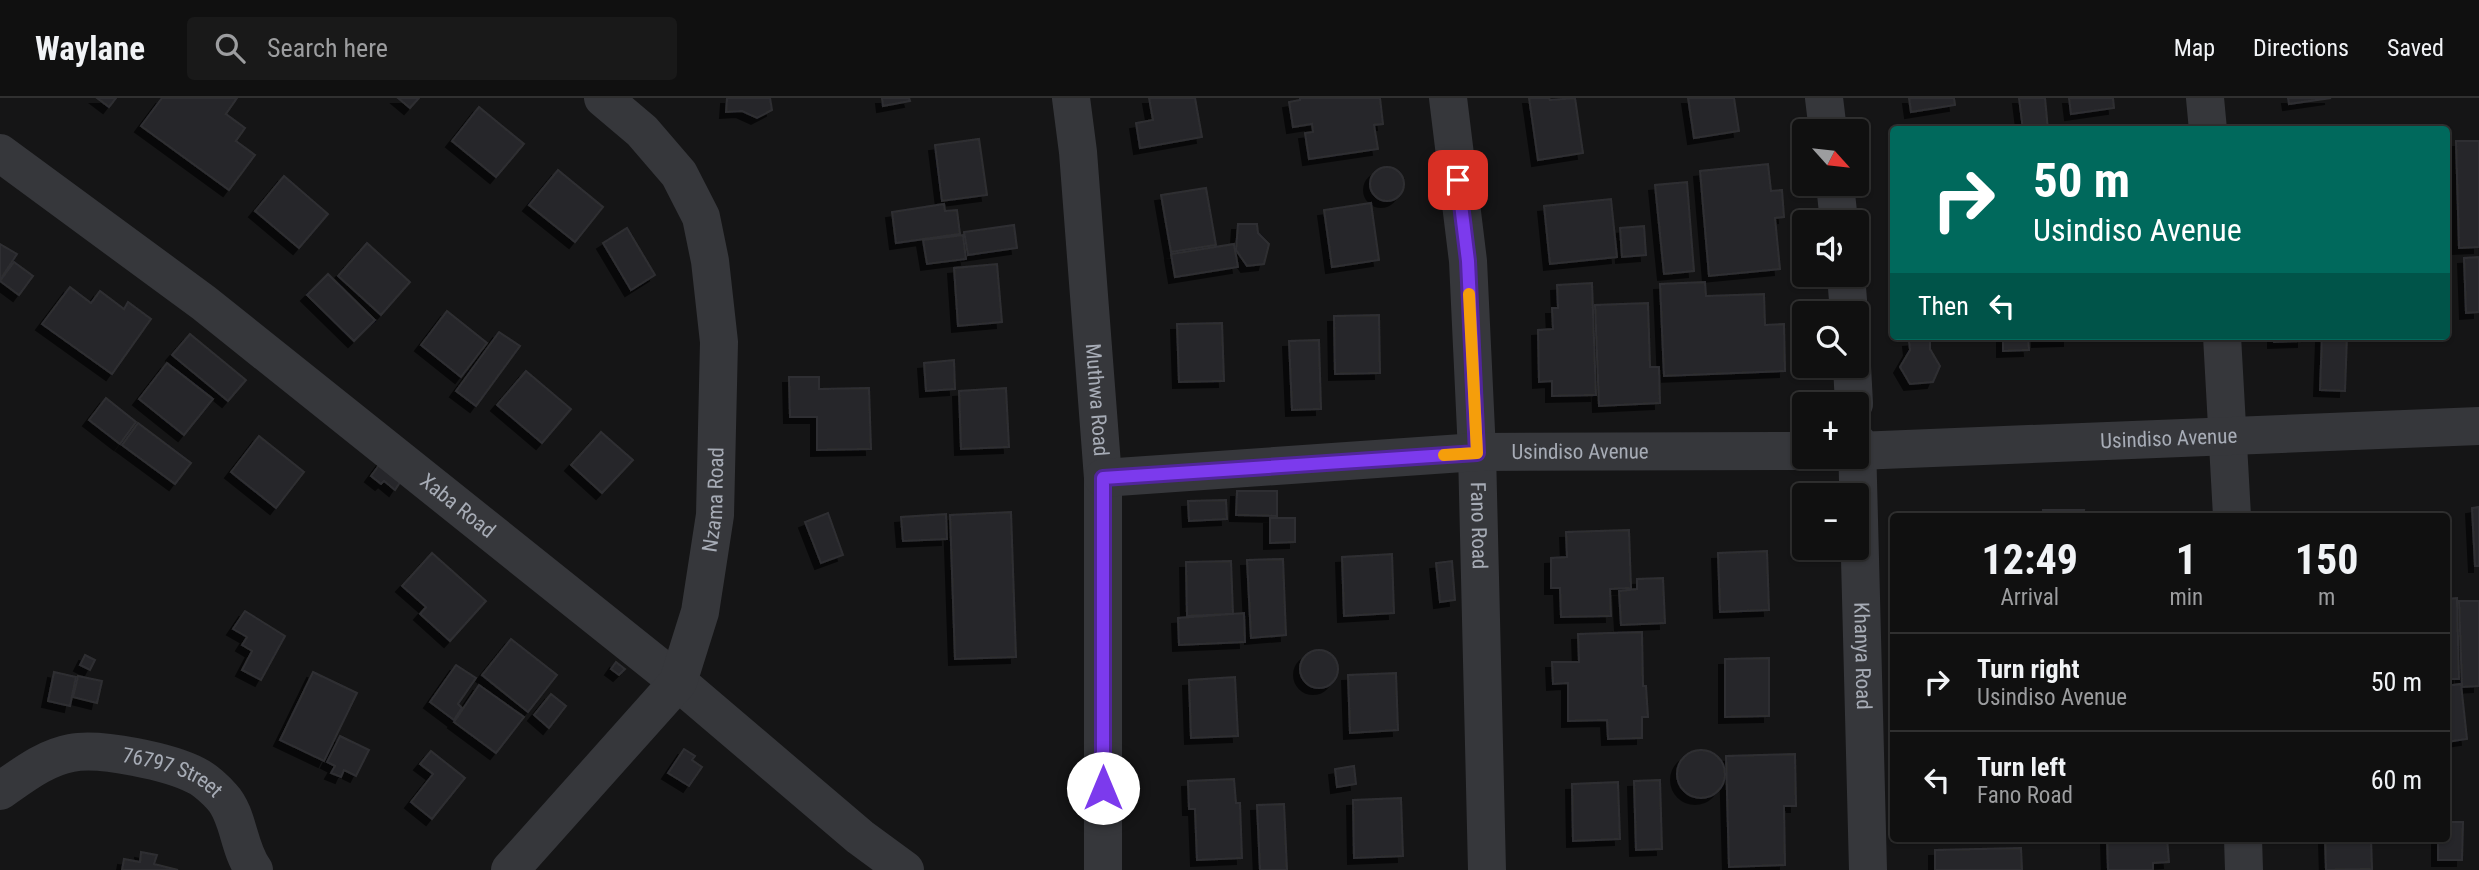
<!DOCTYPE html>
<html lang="en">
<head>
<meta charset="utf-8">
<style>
	:root { --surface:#101010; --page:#191919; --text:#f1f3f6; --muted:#9c9d9f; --line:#303030 }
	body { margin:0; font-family:"Roboto Condensed",sans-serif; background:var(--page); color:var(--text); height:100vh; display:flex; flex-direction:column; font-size:26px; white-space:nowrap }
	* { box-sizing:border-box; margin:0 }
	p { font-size:23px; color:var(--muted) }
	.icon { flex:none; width:38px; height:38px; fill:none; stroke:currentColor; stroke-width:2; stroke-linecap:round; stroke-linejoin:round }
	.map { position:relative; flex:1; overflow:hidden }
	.drawer { position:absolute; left:1890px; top:415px; width:560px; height:329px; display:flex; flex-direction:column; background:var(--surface); border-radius:7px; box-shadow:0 2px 5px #0004,0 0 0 2px var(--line) }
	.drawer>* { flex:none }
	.top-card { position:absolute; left:1890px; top:28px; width:560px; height:214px; border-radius:7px; box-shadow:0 2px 5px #0004,0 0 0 2px var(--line); background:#00695c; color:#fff; overflow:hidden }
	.needle { width:46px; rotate:117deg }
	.buttons { position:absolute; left:1792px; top:21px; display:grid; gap:14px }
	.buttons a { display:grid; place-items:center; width:77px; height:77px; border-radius:7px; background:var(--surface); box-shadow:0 2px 5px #0004,0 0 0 2px var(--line); font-size:35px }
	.pin { position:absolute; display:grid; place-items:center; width:60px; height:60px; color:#fff; margin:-30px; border-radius:14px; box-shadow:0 4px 10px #0006 }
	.me { position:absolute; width:77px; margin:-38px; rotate:0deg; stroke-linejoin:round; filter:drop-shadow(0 0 5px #0008) }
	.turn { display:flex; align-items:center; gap:24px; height:147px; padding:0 28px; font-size:32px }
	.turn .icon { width:91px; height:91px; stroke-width:2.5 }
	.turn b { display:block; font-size:49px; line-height:60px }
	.then { display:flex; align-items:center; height:66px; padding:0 28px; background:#0003; gap:14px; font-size:26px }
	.eta { display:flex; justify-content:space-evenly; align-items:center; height:119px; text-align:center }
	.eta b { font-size:42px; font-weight:700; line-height:49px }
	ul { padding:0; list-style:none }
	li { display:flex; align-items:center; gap:21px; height:98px; padding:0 28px; border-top:2px solid var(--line) }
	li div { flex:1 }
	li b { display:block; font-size:26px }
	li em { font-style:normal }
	header { display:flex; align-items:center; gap:42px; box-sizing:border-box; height:98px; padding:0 35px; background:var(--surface); border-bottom:2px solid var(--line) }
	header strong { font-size:33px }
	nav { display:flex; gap:38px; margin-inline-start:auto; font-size:24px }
	.search { width:490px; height:63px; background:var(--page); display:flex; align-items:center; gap:18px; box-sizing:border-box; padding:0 24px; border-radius:7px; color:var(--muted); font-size:26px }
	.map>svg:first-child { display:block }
	.building { fill:#28282a; stroke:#2f2f32; stroke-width:2; filter:url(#shadow) }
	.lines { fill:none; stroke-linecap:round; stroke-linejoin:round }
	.minor { stroke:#36373b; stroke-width:38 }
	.route-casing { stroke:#51269a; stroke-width:18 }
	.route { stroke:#7c3aed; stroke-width:12 }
	.slow { stroke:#f59e0b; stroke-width:12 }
	.labels { text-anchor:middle; stroke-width:7; stroke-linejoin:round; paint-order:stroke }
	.street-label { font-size:21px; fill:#a7acb6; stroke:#101011 }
</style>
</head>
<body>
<header>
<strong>Waylane</strong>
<div class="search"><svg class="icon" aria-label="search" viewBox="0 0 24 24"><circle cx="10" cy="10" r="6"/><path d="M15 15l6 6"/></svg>Search here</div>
<nav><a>Map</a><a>Directions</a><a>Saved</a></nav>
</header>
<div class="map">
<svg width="2479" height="772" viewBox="0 0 2479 772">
	<defs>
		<filter id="shadow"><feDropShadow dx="-6" dy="6" stdDeviation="0" flood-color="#0009"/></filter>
	</defs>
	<rect width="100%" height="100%" fill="#151516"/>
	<g class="building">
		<path d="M 97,0 L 116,0 L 109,9 Z"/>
		<path d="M 162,0 L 237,0 L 226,16 L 245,30 L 236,43 L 255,57 L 229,92 L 141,28 Z"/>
		<path d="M 398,0 L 419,0 L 410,10 Z"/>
		<path d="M 727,0 L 770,0 L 772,12 L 757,20 L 742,13 L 726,14 Z"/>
		<path d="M 882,0 L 909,0 L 910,3 L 883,8 Z"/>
		<path d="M 1149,0 L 1195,0 L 1202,39 L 1140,50 L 1136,25 L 1153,22 Z"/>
		<path d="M 1300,0 L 1380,0 L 1383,26 L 1374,27 L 1378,51 L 1309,61 L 1305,35 L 1313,34 L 1312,26 L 1293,29 L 1289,4 L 1300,2 Z"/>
		<path d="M 1529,0 L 1549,0 L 1550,2 L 1575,0 L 1583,55 L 1538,62 Z"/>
		<path d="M 1688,0 L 1734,0 L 1739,33 L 1694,40 Z"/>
		<path d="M 1909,0 L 1954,0 L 1955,7 L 1911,14 Z"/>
		<path d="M 2019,0 L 2045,0 L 2048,32 L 2023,32 Z"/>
		<path d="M 2069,0 L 2113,0 L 2114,10 L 2071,16 Z"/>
		<path d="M 2288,0 L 2331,0 L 2289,6 Z"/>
		<path d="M 479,9 L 524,46 L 496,79 L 452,43 Z"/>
		<path d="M 979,41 L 987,97 L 942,103 L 935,47 Z"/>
		<path d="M 2456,43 L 2479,43 L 2479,149 L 2459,150 Z"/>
		<path d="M 1768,66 L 1771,93 L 1782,92 L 1784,119 L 1775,120 L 1780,171 L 1709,178 L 1700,73 Z"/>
		<circle cx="1387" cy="86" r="17"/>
		<path d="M 558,72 L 603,109 L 575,144 L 529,107 Z"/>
		<path d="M 284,78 L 328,116 L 299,150 L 255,113 Z"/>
		<path d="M 1687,84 L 1694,173 L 1664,176 L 1655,87 Z"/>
		<path d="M 1206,90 L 1216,147 L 1171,154 L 1161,97 Z"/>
		<path d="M 1611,101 L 1617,159 L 1550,166 L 1544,108 Z"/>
		<path d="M 1371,105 L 1379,162 L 1332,169 L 1324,112 Z"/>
		<path d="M 944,106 L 945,113 L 957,112 L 960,136 L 896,145 L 892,114 Z"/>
		<path d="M 1238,126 L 1257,126 L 1258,135 L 1269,146 L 1264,166 L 1247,168 L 1236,152 Z"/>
		<path d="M 1014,127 L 1017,150 L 968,157 L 964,134 Z"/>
		<path d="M 1644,128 L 1646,157 L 1622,159 L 1620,130 Z"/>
		<path d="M 627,130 L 655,177 L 631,192 L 603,145 Z"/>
		<path d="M 963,137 L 966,161 L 927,166 L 923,142 Z"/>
		<path d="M 367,145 L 410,184 L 381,217 L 338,178 Z"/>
		<path d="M 0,146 L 17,156 L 0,182 Z"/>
		<path d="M 1234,146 L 1238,169 L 1175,179 L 1171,156 Z"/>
		<path d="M 2479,159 L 2479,214 L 2466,215 L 2464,160 Z"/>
		<path d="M 14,164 L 33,178 L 19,197 L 0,183 Z"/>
		<path d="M 997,166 L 1002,224 L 958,228 L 954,170 Z"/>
		<path d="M 328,176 L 375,222 L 354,243 L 307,197 Z"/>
		<path d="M 1705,184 L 1706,198 L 1764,196 L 1765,227 L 1784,226 L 1785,273 L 1664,278 L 1660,186 Z"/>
		<path d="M 1592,185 L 1596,297 L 1552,298 L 1552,283 L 1539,284 L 1538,232 L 1553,231 L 1552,210 L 1558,210 L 1557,187 Z"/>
		<path d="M 70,189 L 91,205 L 100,193 L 124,211 L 128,204 L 151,221 L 112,276 L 42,226 Z"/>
		<path d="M 1648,205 L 1650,269 L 1659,269 L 1660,305 L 1599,308 L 1595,207 Z"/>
		<path d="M 447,213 L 487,245 L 461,279 L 421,247 Z"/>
		<path d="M 1379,217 L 1380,275 L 1335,276 L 1334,218 Z"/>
		<path d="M 1222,225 L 1224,283 L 1179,284 L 1177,226 Z"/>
		<path d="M 499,234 L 520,248 L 476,308 L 456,293 Z"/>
		<path d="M 190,236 L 246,282 L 228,303 L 172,257 Z"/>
		<path d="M 2003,238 L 2028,238 L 2029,252 L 2003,253 Z"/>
		<path d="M 2038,238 L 2069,238 L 2069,242 L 2038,243 Z"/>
		<path d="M 2274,238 L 2303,238 L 2303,243 L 2274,244 Z"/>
		<path d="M 2322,238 L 2347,238 L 2345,293 L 2320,292 Z"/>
		<path d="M 1930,241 L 1930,251 L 1940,268 L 1933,284 L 1910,286 L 1900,269 L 1910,252 L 1909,243 Z"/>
		<path d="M 1319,242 L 1321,311 L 1292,312 L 1289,243 Z"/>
		<path d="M 954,262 L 955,291 L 926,293 L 924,265 Z"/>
		<path d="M 167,265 L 213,301 L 184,337 L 139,301 Z"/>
		<path d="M 526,273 L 571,311 L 542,345 L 497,307 Z"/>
		<path d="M 789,279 L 819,279 L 819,291 L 869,290 L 871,351 L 817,352 L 817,319 L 790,319 Z"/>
		<path d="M 1006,290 L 1009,349 L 961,351 L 959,293 Z"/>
		<path d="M 106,300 L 136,324 L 120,346 L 89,322 Z"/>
		<path d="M 138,325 L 191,365 L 175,386 L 122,347 Z"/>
		<path d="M 601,334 L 633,362 L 602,395 L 571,367 Z"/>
		<path d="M 259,338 L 304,374 L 276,410 L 231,374 Z"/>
		<path d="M 385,359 L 406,375 L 395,392 L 384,383 L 381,386 L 371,378 Z"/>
		<path d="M 1237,393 L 1277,393 L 1277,418 L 1236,417 Z"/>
		<path d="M 1226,402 L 1227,421 L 1189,423 L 1188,403 Z"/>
		<path d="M 2479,409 L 2479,468 L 2475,468 L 2472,410 Z"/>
		<path d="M 2043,412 L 2084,412 L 2083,418 L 2043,418 Z"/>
		<path d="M 1011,414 L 1016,559 L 955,561 L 950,417 Z"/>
		<path d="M 828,415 L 843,457 L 821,465 L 805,424 Z"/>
		<path d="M 946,416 L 947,441 L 903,443 L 901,419 Z"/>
		<path d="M 1270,420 L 1295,420 L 1295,444 L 1270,445 Z"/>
		<path d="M 1629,432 L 1631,490 L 1610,491 L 1611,518 L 1561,519 L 1560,490 L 1551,490 L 1551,460 L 1567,459 L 1566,434 Z"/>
		<path d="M 1767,453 L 1769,512 L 1720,514 L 1718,455 Z"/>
		<path d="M 432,455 L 486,503 L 450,543 L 420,516 L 426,509 L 402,488 Z"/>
		<path d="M 1392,456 L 1394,515 L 1344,518 L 1342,459 Z"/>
		<path d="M 1283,461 L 1286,537 L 1251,540 L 1247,462 Z"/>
		<path d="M 1231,463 L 1233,516 L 1187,518 L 1186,464 Z"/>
		<path d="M 1452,463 L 1455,502 L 1440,504 L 1436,465 Z"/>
		<path d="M 1663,480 L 1665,525 L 1621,527 L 1619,493 L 1637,491 L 1637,481 Z"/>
		<path d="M 2457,500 L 2459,581 L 2446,581 L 2446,501 Z"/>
		<path d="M 2459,503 L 2479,503 L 2479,588 L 2462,589 Z"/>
		<path d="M 245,513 L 285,538 L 261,582 L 242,572 L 252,553 L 242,547 L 247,539 L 233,531 Z"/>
		<path d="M 1244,515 L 1245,544 L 1179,547 L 1178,520 Z"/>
		<path d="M 1642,534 L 1643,588 L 1646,588 L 1648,619 L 1642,619 L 1642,640 L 1608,641 L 1607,622 L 1568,623 L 1568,585 L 1553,586 L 1552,564 L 1579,564 L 1578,536 Z"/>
		<path d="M 511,541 L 557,577 L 528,614 L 482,577 Z"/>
		<circle cx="1319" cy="571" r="19"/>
		<path d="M 85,557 L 95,562 L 90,572 L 80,567 Z"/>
		<path d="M 1769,560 L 1769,618 L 1725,619 L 1725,561 Z"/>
		<path d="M 616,564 L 625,571 L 619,577 L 611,571 Z"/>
		<path d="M 456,567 L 476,580 L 458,606 L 462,610 L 454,622 L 430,604 Z"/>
		<path d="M 54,574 L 76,579 L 70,608 L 48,603 Z"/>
		<path d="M 313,574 L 357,595 L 324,663 L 280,642 Z"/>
		<path d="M 1396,575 L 1398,632 L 1350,635 L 1348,577 Z"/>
		<path d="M 78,578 L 102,583 L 97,605 L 73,599 Z"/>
		<path d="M 1235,579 L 1238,638 L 1191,640 L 1189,582 Z"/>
		<path d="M 2461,586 L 2467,641 L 2446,644 L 2446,588 Z"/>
		<path d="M 479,587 L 524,619 L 496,655 L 454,624 Z"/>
		<path d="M 551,596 L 566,608 L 549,630 L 534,617 Z"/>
		<path d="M 340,638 L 369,652 L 356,678 L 344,672 L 341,679 L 331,675 L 335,668 L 327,664 Z"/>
		<path d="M 684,651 L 695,658 L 692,662 L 702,669 L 689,688 L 668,675 Z"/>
		<circle cx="1701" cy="676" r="24"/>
		<path d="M 431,653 L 465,680 L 432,721 L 411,704 L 433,676 L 420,666 Z"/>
		<path d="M 1795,656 L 1796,708 L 1784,708 L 1785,767 L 1729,769 L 1726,658 Z"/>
		<path d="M 1354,668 L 1356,686 L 1337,689 L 1335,671 Z"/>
		<path d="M 1234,681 L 1236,705 L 1240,705 L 1242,760 L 1197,762 L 1195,711 L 1189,711 L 1188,683 Z"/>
		<path d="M 1660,682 L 1662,751 L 1636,752 L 1634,683 Z"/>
		<path d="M 1618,684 L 1620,741 L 1573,743 L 1572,686 Z"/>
		<path d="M 1401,700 L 1403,758 L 1354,760 L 1353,702 Z"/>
		<path d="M 1284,706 L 1287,772 L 1260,772 L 1257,707 Z"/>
		<path d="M 2446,724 L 2463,724 L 2462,762 L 2438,762 L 2438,740 L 2446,740 Z"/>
		<path d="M 2107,740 L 2167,740 L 2169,764 L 2153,765 L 2153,772 L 2108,772 Z"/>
		<path d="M 2325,740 L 2371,740 L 2372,771 L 2326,772 Z"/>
		<path d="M 2021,750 L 2022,772 L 1935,772 L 1935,752 Z"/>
		<path d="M 141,754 L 157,757 L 154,766 L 178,772 L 122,772 L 124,761 L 140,764 Z"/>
	</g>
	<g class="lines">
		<g class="minor">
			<path id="s1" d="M 1071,0 L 1078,54 L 1103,380 L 1103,772"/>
			<path id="s2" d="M 1448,0 L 1468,163 L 1477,354 L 1487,772"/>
			<path d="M 1824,0 L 1828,33"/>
			<path d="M 2205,0 L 2208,32"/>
			<path id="s3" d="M 0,55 L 204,205 L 678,584 L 860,739 L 905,772"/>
			<path d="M 1835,86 L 1839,124"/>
			<path d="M 1846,177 L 1849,215"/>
			<path d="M 2222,238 L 2232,418"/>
			<path d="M 1852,268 L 1854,306"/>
			<path id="s4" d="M 1857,344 L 1868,772"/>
			<path id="s5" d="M 1857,353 L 2479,328"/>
			<path id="s6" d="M 1103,380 L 1477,354 L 1804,353"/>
			<path id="s7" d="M 0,693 C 22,678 44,660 71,655 C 100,649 171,664 197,678 C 205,682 216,692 222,699 C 239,717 238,751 254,772"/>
			<path d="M 2243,740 L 2244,772"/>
			<path id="s8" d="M 510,772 L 678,584 L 700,514 L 715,417 L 719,244 L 710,163 L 701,119 L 679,76 L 642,33 L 603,0"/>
		</g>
	</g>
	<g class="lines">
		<defs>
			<path id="route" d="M 1103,690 L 1103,380 L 1477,355 L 1468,163 L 1458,82"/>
		</defs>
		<use href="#route" class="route-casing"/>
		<use href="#route" class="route"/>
		<path class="slow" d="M 1444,357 L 1477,355 L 1469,196"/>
	</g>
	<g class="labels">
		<g class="street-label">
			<text dy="7" stroke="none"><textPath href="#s1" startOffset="303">Muthwa Road</textPath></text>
			<text dy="7" stroke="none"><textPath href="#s5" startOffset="312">Usindiso Avenue</textPath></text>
			<text dy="7" stroke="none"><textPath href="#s6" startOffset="478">Usindiso Avenue</textPath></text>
			<text dy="7" stroke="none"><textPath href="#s8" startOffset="439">Nzama Road</textPath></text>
			<text dy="7" stroke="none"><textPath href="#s3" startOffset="578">Xaba Road</textPath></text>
			<text dy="7" stroke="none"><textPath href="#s2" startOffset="429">Fano Road</textPath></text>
			<text dy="7" stroke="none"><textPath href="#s4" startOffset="214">Khanya Road</textPath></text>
			<text dy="7" stroke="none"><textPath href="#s7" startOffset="186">76797 Street</textPath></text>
		</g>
	</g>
</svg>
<div class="buttons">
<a><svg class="needle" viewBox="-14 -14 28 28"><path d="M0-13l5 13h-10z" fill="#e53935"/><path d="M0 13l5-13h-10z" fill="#9c9d9f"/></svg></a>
<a><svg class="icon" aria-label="sound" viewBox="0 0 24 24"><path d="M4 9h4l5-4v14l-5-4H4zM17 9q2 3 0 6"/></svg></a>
<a><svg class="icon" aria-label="search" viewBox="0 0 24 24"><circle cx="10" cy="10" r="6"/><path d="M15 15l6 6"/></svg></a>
<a>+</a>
<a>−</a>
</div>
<div class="pin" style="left:1458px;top:82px;background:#d93025"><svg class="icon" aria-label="arrive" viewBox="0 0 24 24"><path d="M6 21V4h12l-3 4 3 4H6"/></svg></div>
<svg class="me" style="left:1103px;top:690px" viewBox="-20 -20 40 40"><circle r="19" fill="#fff"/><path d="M0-13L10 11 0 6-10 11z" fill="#7c3aed"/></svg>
<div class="top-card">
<div class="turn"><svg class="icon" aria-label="right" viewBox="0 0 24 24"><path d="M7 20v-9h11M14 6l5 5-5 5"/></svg><div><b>50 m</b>Usindiso Avenue</div></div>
<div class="then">Then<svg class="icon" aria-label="left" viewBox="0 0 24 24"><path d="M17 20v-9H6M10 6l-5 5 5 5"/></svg></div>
</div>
<section class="drawer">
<div class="eta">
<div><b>12:49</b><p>Arrival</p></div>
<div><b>1</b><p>min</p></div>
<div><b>150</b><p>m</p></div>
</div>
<ul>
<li><svg class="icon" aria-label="right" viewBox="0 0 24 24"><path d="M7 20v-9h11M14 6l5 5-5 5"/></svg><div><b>Turn right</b><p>Usindiso Avenue</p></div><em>50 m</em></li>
<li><svg class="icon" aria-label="left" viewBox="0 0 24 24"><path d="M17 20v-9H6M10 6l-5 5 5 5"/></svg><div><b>Turn left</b><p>Fano Road</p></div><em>60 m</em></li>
</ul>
</section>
</div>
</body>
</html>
